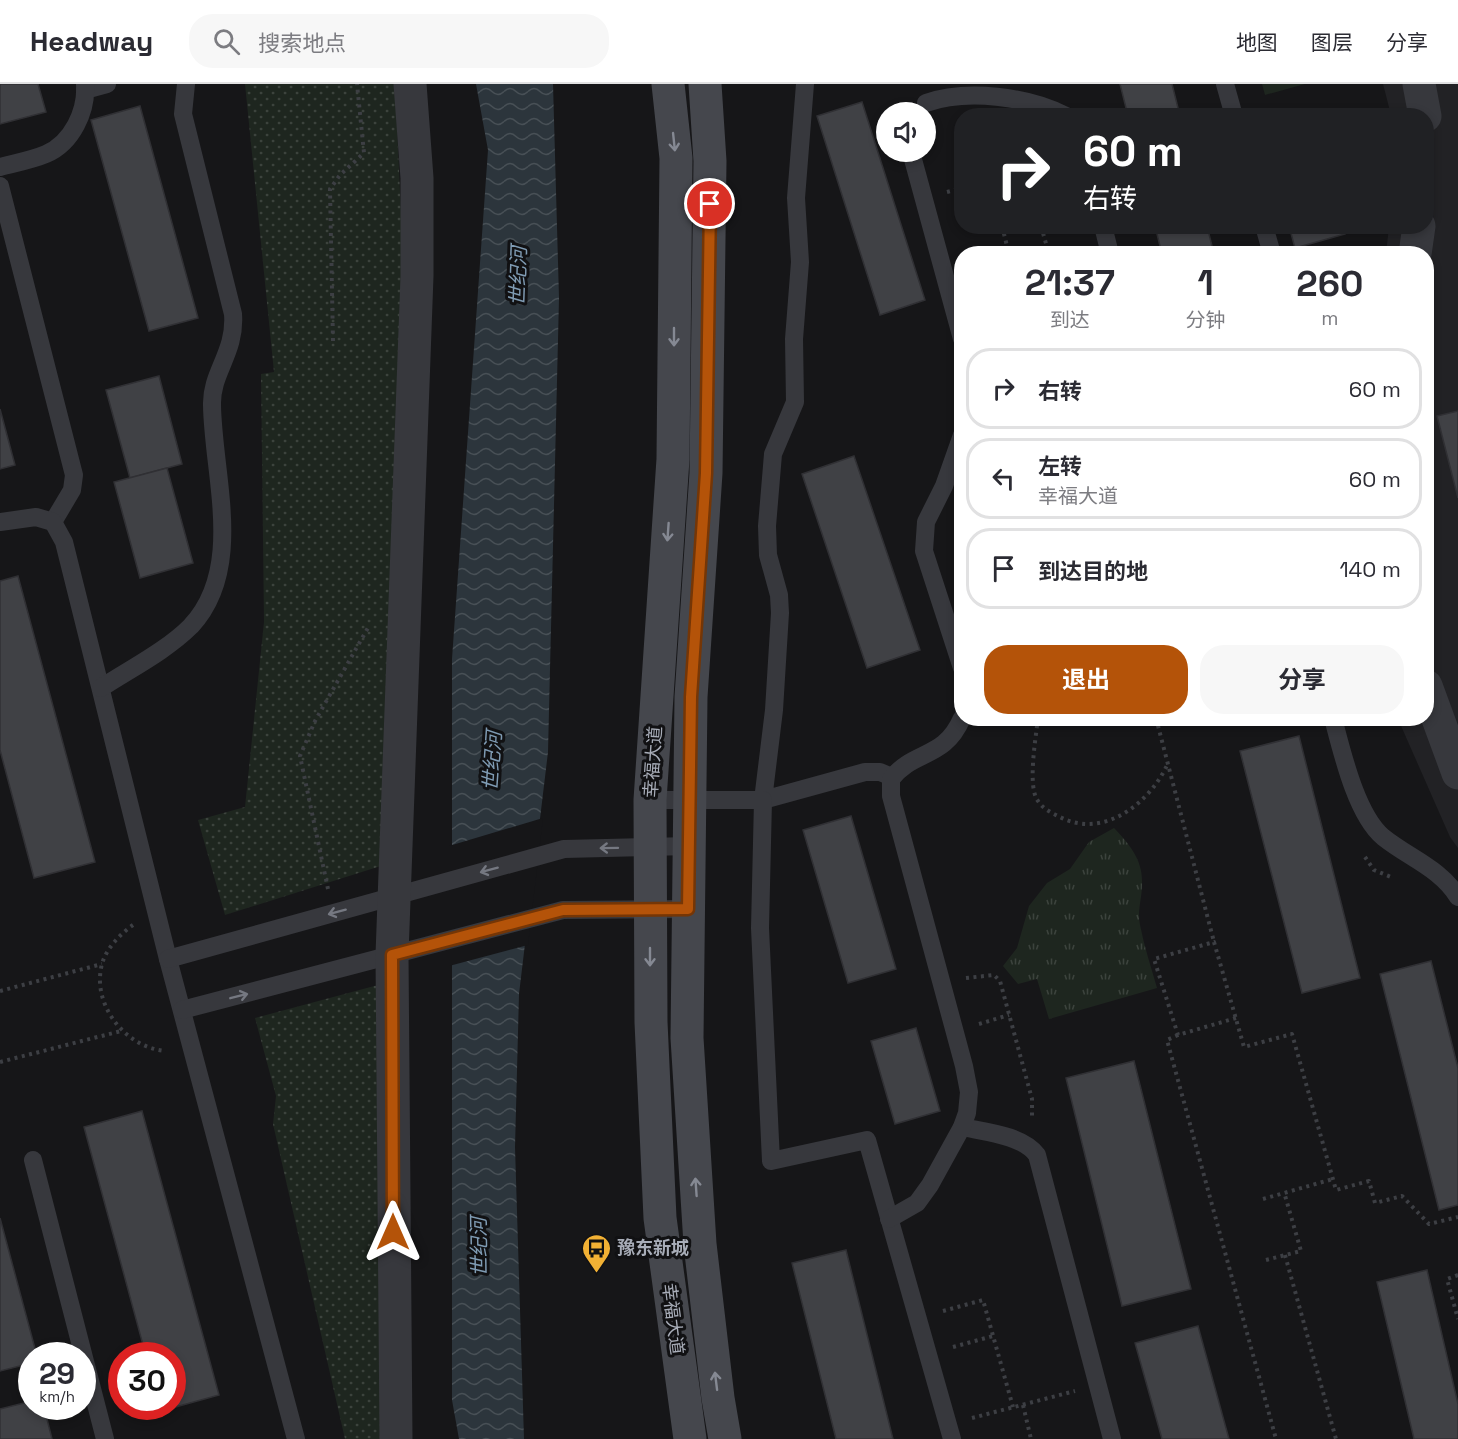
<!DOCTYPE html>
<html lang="zh">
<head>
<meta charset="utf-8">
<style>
	:root { --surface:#fff; --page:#f7f7f7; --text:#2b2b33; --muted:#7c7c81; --line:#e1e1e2; --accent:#b45309 }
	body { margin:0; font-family:"Space Grotesk","Noto Sans SC",sans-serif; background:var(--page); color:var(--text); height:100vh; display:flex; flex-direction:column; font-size:22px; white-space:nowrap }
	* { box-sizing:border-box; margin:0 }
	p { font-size:20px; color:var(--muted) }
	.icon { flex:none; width:33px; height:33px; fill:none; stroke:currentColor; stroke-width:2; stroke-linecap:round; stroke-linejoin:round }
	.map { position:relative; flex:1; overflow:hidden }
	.side { position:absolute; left:954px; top:162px; width:480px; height:480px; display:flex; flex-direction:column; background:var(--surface); border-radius:24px; box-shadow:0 3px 9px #0003 }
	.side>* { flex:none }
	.banner { position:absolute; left:954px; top:24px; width:480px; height:126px; border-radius:24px; box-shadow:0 3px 9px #0003; background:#202124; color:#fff; overflow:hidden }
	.fabs { position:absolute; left:876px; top:18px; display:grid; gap:12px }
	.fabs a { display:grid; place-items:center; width:60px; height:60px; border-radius:50%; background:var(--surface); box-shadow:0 3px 9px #0003; font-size:30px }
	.speed { position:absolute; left:18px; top:1258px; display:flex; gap:12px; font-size:30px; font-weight:700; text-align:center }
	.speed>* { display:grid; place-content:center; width:78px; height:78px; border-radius:50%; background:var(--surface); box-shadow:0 3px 9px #0003; line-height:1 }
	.speed small { font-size:15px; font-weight:400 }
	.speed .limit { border:9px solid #d22; background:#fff; color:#111 }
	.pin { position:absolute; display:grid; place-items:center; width:51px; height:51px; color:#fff; margin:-26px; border:3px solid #fff; border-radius:50%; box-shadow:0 2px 6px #0007 }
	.me { position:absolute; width:66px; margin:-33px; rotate:0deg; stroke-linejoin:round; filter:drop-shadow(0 0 4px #0008) }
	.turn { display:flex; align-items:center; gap:21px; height:126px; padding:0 30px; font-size:27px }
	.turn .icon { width:78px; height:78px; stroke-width:2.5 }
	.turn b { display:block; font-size:42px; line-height:51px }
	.eta { display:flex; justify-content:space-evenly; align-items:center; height:102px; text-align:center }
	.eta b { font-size:36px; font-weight:700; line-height:42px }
	.action { display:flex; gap:12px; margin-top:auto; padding:12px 30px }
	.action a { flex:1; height:69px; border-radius:24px; background:var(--accent); color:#fff; font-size:24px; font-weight:700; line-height:69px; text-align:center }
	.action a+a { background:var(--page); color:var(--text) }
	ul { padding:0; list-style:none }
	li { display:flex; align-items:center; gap:18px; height:81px; margin:0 12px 9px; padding:0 18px; border:3px solid var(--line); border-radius:24px }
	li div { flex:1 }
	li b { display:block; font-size:22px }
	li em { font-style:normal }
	header { display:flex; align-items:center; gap:36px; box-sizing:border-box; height:84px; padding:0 30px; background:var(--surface); border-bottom:2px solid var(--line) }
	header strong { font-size:28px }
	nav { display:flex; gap:33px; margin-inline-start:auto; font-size:21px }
	.search { width:420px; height:54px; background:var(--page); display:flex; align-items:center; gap:15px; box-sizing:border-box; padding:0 21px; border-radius:24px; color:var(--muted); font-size:22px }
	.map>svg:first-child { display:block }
	.built { fill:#222225 }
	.grass { fill:url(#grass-tufts) }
	.garden { fill:url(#garden-dots) }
	.pitch { fill:#1e261f }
	.water { fill:url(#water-waves) }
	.pier { fill:#161618 }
	.building { fill:#404145; stroke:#303034; stroke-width:1.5 }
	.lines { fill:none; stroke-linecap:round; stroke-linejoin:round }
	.path { stroke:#3d3f44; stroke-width:4; stroke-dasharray:3 4.5; stroke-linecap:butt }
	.lane { stroke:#37383d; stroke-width:18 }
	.street { stroke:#37383d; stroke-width:33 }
	.secondary { stroke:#45474d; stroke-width:33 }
	.oneway { stroke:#858993 }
	.oneway2 { stroke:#757881 }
	.route-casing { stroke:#753606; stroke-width:15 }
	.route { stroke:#b45309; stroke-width:10 }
	.labels { text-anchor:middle; stroke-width:6; stroke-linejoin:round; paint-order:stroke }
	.street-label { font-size:18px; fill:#a8adb8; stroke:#111113 }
	.poi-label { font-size:18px; font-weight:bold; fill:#a8adb8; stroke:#111113; text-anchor:start }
	.water-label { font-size:20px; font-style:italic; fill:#7f9bb3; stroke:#111113 }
</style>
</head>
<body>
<header>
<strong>Headway</strong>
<div class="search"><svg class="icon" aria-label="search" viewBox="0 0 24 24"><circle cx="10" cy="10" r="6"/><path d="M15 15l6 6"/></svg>搜索地点</div>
<nav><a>地图</a><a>图层</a><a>分享</a></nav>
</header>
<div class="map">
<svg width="1458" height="1355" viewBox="0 0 1458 1355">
	<defs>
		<pattern id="grass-tufts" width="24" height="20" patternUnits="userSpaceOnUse" patternTransform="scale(1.5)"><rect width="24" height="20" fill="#1e261f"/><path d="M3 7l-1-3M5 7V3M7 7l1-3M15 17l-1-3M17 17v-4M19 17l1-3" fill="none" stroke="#3c433d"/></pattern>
		<pattern id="garden-dots" width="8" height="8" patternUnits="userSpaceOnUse" patternTransform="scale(1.5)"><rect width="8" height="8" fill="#1e261f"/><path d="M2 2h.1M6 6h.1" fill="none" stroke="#3c433d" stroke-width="1.8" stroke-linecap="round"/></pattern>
		<pattern id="water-waves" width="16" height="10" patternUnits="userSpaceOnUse" patternTransform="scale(1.5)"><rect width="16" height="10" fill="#2c353c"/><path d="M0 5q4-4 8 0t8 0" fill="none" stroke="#485056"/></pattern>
	</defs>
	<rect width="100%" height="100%" fill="#161618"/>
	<path class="built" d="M 1383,0 L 1458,0 L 1458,764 L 1450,753 L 1398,635 L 1426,634 L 1426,170 L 1386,169 L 1389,143 L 1426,142 L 1426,32 L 1391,31 Z"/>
	<path class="grass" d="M 1114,744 C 1130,761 1143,776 1142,800 C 1142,815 1137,826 1140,841 C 1144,862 1151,883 1157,904 L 1049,935 L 1037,895 L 1018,900 L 1003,882 L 1017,864 L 1029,822 L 1047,799 L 1070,785 L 1089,758 Z"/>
	<g class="garden">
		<path d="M 245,0 L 395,0 L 404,193 L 384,781 L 225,831 L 198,736 L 245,723 L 264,538 L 261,290 L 274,288 Z"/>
		<path d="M 378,901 L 387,1355 L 345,1355 L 273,1040 L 276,1012 L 255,934 Z"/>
	</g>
	<path class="pitch" d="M 1262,0 L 1305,0 L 1265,11 Z"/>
	<path class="water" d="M 476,0 L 553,0 L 559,214 L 548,668 L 519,910 L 515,1063 L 524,1355 L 459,1355 L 452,1316 L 452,575 L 488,66 Z"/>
	<path class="pier" d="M 543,734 L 528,861 L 449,882 L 449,762 Z"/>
	<g class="building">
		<path d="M 0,0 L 38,0 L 46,28 L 0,40 Z"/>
		<path d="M 1120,0 L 1172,0 L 1180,32 L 1128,32 Z"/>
		<path d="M 862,18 L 925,216 L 880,231 L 817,32 Z"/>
		<path d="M 140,22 L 198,234 L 149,247 L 91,36 Z"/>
		<path d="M 1155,142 L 1207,142 L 1214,170 L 1162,170 Z"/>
		<path d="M 1289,142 L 1343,142 L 1345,150 L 1295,164 Z"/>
		<path d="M 159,292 L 182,380 L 130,394 L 106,306 Z"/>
		<path d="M 0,325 L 15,381 L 0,385 Z"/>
		<path d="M 1458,327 L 1458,414 L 1437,332 Z"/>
		<path d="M 854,372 L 920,566 L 867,584 L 802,390 Z"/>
		<path d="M 167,384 L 193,479 L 140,494 L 114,398 Z"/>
		<path d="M 18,492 L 95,778 L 34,794 L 0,666 L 0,497 Z"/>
		<path d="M 1299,652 L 1360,894 L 1302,909 L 1240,667 Z"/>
		<path d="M 851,732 L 896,885 L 848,899 L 803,746 Z"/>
		<path d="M 1431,877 L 1458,984 L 1458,1121 L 1439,1126 L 1380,890 Z"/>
		<path d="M 916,944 L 940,1027 L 895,1040 L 871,957 Z"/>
		<path d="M 1134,977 L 1191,1205 L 1122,1222 L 1066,994 Z"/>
		<path d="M 142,1027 L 219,1311 L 161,1327 L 160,1323 L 172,1323 L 172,1272 L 146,1272 L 84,1043 Z"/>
		<path d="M 0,1134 L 37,1272 L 32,1272 L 32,1279 L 0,1287 Z"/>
		<path d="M 846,1166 L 893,1355 L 836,1355 L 792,1179 Z"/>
		<path d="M 1427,1186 L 1458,1320 L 1458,1355 L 1414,1355 L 1377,1198 Z"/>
		<path d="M 1198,1242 L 1229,1355 L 1162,1355 L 1135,1259 Z"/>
		<path d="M 32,1317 L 32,1323 L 44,1323 L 52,1355 L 0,1355 L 0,1325 Z"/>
	</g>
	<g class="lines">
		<g class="path">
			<path d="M 947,108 L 962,104"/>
			<path d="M 1002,142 L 1009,170"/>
			<path d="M 1041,142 L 1049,170"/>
			<path d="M 333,257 L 330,105 L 340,91 L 364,69 L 357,0"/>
			<path d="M 1038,634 C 1036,653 1027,703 1038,717 C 1043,725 1052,729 1060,733 C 1104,756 1151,718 1168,679"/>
			<path d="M 1156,634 L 1214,858"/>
			<path d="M 1365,773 L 1374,786 L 1391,793"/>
			<path d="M 328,805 L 300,672 L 315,637 L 369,542"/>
			<path d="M 133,841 C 120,850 106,865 102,880 C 91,921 126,964 166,967"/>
			<path d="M 966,894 L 994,891 L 1000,897 L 1032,1015 L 1032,1034"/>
			<path d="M 0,907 L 102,880"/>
			<path d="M 1236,934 L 1178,951 L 1154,875 L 1214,858 L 1244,963 L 1292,950 L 1336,1106 L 1369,1097 L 1375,1119 L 1402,1112 L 1429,1140 L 1458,1133"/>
			<path d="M 979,940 L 1009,931"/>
			<path d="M 1178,951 L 1167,956 L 1276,1355"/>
			<path d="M 0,978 L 121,947"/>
			<path d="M 1263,1115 L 1333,1095"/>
			<path d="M 1285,1171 L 1336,1355"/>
			<path d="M 1266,1176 L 1301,1167 L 1284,1108"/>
			<path d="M 1458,1191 L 1447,1195 L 1458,1235"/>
			<path d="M 943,1227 L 983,1216 L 1013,1323"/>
			<path d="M 953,1263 L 993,1252"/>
			<path d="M 1023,1321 L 1031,1355"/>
			<path d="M 972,1334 L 1075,1307"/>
		</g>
		<g class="lane">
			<path d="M 805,0 L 796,114 L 800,178 L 794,255 L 795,318 L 773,370 L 767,442 L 768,471 L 779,511 L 780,529 L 774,626 L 763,716 L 865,688 L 880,688 L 892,693"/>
			<path d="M 1225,0 L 1234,32"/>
			<path d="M 85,6 L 107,0"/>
			<path d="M 926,19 C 966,5 1028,12 1066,32"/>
			<path d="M 911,68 L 962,255"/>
			<path d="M 0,83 C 15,79 32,76 46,70 C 72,59 87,27 85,0"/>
			<path d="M 0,102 L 74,391 L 72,406 L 53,438"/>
			<path d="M 1103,142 L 1110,170"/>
			<path d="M 1264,142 L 1272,170"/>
			<path d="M 962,351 L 944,402 L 926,438 L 924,467 L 962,584"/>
			<path d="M 0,438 L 36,433 L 53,438 L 64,458 L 168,875 L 296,1355"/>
			<path d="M 101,604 C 130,585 166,567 191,542 C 245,484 213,392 212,321 C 211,288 236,269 233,230 L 183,30 L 186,0"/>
			<path d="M 1333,634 C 1342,668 1356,730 1383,753 C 1409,774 1440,784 1458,813"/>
			<path d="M 650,716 L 763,716 L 760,844 L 771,1077 L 867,1056 L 952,1355"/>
			<path d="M 168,875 L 564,765 L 689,762"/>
			<path d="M 182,926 L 563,826 L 688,825"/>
			<path d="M 962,1043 C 985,1048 1022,1051 1037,1071 L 1112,1355"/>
			<path d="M 33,1076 L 105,1355"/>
			<path d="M 889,1135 L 917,1119 L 930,1101 L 962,1043 L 967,1029 L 969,1008 L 964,982 L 891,712 L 891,695 C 914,665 944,676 962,634"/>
		</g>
		<g class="street">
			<path d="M 1419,0 L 1425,32"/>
			<path d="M 1415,170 L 1419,142"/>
			<path d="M 1426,602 L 1458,689"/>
			<path d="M 396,1355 L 392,871 L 417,192 L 417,94 L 410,0"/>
		</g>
		<g class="secondary">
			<path d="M 668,0 L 676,74 L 673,375 L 650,716 L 651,938 L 660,1134 L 690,1355"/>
			<path d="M 705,0 L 710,77 L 706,389 L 691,613 L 687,954 L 700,1160 L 718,1314 L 725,1355"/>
		</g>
	</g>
	<defs><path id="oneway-shaft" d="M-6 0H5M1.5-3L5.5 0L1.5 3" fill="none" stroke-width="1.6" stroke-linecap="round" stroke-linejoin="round" transform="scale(1.5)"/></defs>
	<g class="oneway">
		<use href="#oneway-shaft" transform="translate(674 58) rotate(84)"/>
		<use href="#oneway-shaft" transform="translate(674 253) rotate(90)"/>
		<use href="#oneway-shaft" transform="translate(668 448) rotate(94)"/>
		<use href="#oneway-shaft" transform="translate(650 873) rotate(90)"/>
		<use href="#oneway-shaft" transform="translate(696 1103) rotate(-94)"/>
		<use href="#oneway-shaft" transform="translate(716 1297) rotate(-97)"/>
	</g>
	<g class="oneway2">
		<use href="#oneway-shaft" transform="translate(609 764) rotate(179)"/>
		<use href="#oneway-shaft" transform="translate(489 786) rotate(165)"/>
		<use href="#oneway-shaft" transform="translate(337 828) rotate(165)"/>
		<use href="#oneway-shaft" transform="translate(239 912) rotate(-14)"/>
	</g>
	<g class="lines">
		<defs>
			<path id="route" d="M 393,1148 L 392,871 L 563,826 L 688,825 L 691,613 L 706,389 L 710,120"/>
		</defs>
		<use href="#route" class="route-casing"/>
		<use href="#route" class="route"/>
	</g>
	<defs>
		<symbol id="bus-pin" viewBox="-11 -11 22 30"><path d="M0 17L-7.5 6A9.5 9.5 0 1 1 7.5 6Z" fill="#f2b134" stroke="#111113"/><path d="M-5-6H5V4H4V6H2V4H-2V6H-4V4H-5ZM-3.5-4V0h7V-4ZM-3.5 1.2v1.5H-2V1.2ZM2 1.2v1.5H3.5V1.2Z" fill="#111"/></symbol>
	</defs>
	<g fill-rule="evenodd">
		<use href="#bus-pin" x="580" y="1148" width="33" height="45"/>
	</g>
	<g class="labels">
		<g class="street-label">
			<text transform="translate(653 678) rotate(-86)" y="6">幸福大道</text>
			<text transform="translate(673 1235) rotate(83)" y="6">幸福大道</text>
		</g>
		<g class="poi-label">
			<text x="617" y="1170">豫东新城</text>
		</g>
		<g class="water-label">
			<text transform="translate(518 192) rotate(-88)" y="7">世纪河</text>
			<text transform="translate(492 677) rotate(-86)" y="7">世纪河</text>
			<text transform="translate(479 1163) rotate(-91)" y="7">世纪河</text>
		</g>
	</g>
</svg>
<div class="fabs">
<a><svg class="icon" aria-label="sound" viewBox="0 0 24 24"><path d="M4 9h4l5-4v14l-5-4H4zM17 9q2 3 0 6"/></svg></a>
</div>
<div class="speed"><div>29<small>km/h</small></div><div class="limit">30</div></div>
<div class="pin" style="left:710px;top:120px;background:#d93025"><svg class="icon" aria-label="arrive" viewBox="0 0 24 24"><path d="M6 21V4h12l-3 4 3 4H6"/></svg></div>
<svg class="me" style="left:393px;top:1148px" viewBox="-20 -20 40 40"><path d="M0-17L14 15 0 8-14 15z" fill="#b45309" stroke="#fff" stroke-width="4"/></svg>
<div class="banner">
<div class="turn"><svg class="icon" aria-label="right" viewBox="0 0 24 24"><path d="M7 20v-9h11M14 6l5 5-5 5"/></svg><div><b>60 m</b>右转</div></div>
</div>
<section class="side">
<div class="eta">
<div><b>21:37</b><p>到达</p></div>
<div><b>1</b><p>分钟</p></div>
<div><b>260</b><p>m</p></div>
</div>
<ul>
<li><svg class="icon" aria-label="right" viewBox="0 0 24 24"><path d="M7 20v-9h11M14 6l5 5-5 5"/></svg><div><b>右转</b></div><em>60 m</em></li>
<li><svg class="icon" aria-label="left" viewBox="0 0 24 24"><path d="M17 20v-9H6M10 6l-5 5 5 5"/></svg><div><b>左转</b><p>幸福大道</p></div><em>60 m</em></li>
<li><svg class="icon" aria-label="arrive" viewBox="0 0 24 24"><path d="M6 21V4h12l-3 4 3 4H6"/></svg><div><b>到达目的地</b></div><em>140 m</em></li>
</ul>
<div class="action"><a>退出</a><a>分享</a></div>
</section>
</div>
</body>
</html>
